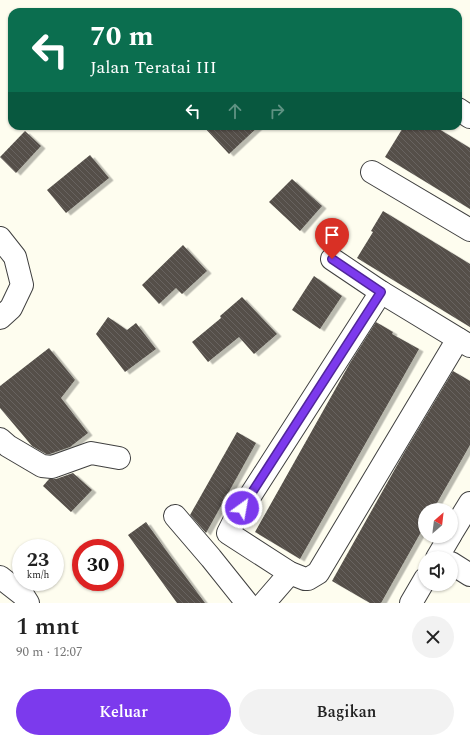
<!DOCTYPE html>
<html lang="id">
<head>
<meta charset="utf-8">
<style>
	:root { --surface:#fff; --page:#f2f2f2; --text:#222; --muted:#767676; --accent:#7c3aed }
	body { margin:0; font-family:Spectral,serif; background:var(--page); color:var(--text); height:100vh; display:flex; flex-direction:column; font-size:15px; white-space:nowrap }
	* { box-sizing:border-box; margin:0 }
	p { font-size:13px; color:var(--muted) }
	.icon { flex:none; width:22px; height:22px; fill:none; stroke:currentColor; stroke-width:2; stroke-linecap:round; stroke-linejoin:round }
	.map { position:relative; height:603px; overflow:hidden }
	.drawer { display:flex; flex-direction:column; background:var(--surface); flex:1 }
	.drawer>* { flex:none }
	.banner { position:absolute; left:8px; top:8px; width:454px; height:122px; border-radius:12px; box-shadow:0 1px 3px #0004; background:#0b6e4f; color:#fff; overflow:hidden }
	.needle { width:26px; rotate:28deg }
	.fabs { position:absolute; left:418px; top:503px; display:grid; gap:8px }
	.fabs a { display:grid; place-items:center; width:40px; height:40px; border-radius:50%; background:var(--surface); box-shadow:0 1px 3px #0004; font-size:20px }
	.speed { position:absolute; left:12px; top:539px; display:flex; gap:8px; font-size:20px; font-weight:700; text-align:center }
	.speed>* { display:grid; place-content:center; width:52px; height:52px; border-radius:50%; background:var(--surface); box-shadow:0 1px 3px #0004; line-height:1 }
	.speed small { font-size:10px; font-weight:400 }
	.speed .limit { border:6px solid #d22; background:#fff; color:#111 }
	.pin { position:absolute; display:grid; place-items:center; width:34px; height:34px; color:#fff; margin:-41px -17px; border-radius:50% 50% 50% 0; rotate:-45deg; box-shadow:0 0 4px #0007 }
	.pin .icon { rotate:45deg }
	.me { position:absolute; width:44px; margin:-22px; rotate:32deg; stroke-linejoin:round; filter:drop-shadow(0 0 3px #0008) }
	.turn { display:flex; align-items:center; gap:14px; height:84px; padding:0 16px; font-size:18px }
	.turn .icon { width:52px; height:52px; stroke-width:2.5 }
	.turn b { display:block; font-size:28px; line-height:34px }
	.lanes { display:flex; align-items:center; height:38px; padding:0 16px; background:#0003; justify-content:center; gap:20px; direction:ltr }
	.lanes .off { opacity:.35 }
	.round { display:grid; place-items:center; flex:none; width:42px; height:42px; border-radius:21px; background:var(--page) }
	.summary { display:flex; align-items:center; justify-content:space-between; height:68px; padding:0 16px }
	h1 { font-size:24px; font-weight:600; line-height:30px }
	.action { display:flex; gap:8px; margin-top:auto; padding:8px 16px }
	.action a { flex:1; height:46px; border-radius:24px; background:var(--accent); color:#fff; font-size:16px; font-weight:600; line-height:46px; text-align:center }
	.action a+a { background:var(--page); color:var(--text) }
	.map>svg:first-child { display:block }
	.building { fill:url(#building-back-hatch); filter:url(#shadow) }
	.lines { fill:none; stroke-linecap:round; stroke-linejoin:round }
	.minor-casing { stroke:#404040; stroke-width:24 }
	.minor { stroke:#fff; stroke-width:22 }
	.route-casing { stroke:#51269a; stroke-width:10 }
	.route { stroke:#7c3aed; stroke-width:7 }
</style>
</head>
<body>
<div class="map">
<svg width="470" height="603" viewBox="0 0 470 603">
	<defs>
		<pattern id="building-back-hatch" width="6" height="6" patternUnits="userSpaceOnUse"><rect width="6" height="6" fill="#55504a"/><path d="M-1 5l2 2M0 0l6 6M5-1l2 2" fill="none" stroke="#686460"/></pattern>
		<filter id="shadow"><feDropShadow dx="4.5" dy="2.5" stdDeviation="0" flood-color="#0004"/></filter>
	</defs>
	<rect width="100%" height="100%" fill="#fefdef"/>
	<g class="building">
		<path d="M 203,126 L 259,126 L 229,154 Z"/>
		<path d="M 404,126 L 434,126 L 470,148 L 470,209 L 385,157 Z"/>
		<path d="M 25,131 L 41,146 L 16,173 L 0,157 Z"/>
		<path d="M 90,155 L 109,178 L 66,213 L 47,190 Z"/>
		<path d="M 292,179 L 322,206 L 300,231 L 269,202 Z"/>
		<path d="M 383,211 L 470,264 L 470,327 L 357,258 L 373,232 L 371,231 Z"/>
		<path d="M 183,245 L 207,271 L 182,294 L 176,288 L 159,304 L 142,285 Z"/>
		<path d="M 314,276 L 342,296 L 320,329 L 292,310 Z"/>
		<path d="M 242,297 L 277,334 L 254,354 L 239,337 L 208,362 L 192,342 L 221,318 L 220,316 Z"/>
		<path d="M 108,317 L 127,330 L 136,323 L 156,349 L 125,372 L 96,334 Z"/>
		<path d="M 376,322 L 393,332 L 392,334 L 419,349 L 300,559 L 255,532 L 350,363 Z"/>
		<path d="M 49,348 L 75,380 L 61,398 L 88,433 L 70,447 L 50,454 L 46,454 L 32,446 L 0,408 L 0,386 Z"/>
		<path d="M 453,371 L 470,381 L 470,445 L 433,510 L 425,510 L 425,525 L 381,603 L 370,603 L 332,581 L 404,453 Z"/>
		<path d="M 237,432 L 256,443 L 206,533 L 190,515 Z"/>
		<path d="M 73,473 L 92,490 L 71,512 L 43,486 L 49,479 L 56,479 Z"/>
		<path d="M 146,522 L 168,553 L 205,603 L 177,603 L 141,553 L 128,535 Z"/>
	</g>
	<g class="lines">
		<defs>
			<g id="minor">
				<path d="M 458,109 L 470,117"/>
				<path d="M 372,172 L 470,230"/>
				<path d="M 0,238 L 15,257 L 22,285 L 11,308 L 0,318"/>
				<path d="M 332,259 L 381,292 L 470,346"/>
				<path d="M 381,292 L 234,521 L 228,533 L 290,573 L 305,579 L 308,579 L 318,573 L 458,339"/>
				<path d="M 0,439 L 8,446 L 42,466 L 52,467 L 91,453 L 119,458"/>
				<path d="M 175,516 L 211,558 L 247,603"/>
				<path d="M 451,534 L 470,503"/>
				<path d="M 437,558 L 450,536"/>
				<path d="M 451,563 L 470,575"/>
				<path d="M 0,577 L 23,595 L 28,603"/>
				<path d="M 264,603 L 290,573"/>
				<path d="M 411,603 L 425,579"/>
			</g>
		</defs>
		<use href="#minor" class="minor-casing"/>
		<use href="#minor" class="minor"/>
	</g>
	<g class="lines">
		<defs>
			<path id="route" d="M 242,508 L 381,292 L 332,259"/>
		</defs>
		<use href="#route" class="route-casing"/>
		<use href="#route" class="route"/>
	</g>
</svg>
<div class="fabs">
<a><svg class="needle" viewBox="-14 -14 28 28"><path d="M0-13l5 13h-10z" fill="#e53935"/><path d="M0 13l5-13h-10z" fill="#767676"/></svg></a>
<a><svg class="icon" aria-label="sound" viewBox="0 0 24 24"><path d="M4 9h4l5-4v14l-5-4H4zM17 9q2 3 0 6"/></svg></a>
</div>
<div class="speed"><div>23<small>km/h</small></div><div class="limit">30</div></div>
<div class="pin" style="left:332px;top:259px;background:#d93025"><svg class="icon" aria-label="arrive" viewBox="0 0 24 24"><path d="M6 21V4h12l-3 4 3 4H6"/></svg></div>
<svg class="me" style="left:242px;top:508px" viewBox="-20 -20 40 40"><circle r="17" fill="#7c3aed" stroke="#fff" stroke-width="3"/><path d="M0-11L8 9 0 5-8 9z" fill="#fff"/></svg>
<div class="banner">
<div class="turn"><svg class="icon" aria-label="left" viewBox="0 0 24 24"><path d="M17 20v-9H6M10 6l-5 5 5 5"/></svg><div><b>70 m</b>Jalan Teratai III</div></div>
<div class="lanes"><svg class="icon" aria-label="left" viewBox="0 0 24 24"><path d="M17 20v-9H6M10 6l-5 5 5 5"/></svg><svg class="icon off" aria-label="ahead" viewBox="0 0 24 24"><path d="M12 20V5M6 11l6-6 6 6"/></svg><svg class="icon off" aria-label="right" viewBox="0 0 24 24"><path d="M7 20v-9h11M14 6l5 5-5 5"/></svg></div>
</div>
</div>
<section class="drawer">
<div class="summary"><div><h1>1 mnt</h1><p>90 m · 12:07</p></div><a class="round"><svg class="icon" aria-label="close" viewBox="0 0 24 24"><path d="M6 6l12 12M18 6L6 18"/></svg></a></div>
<div class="action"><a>Keluar</a><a>Bagikan</a></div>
</section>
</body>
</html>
